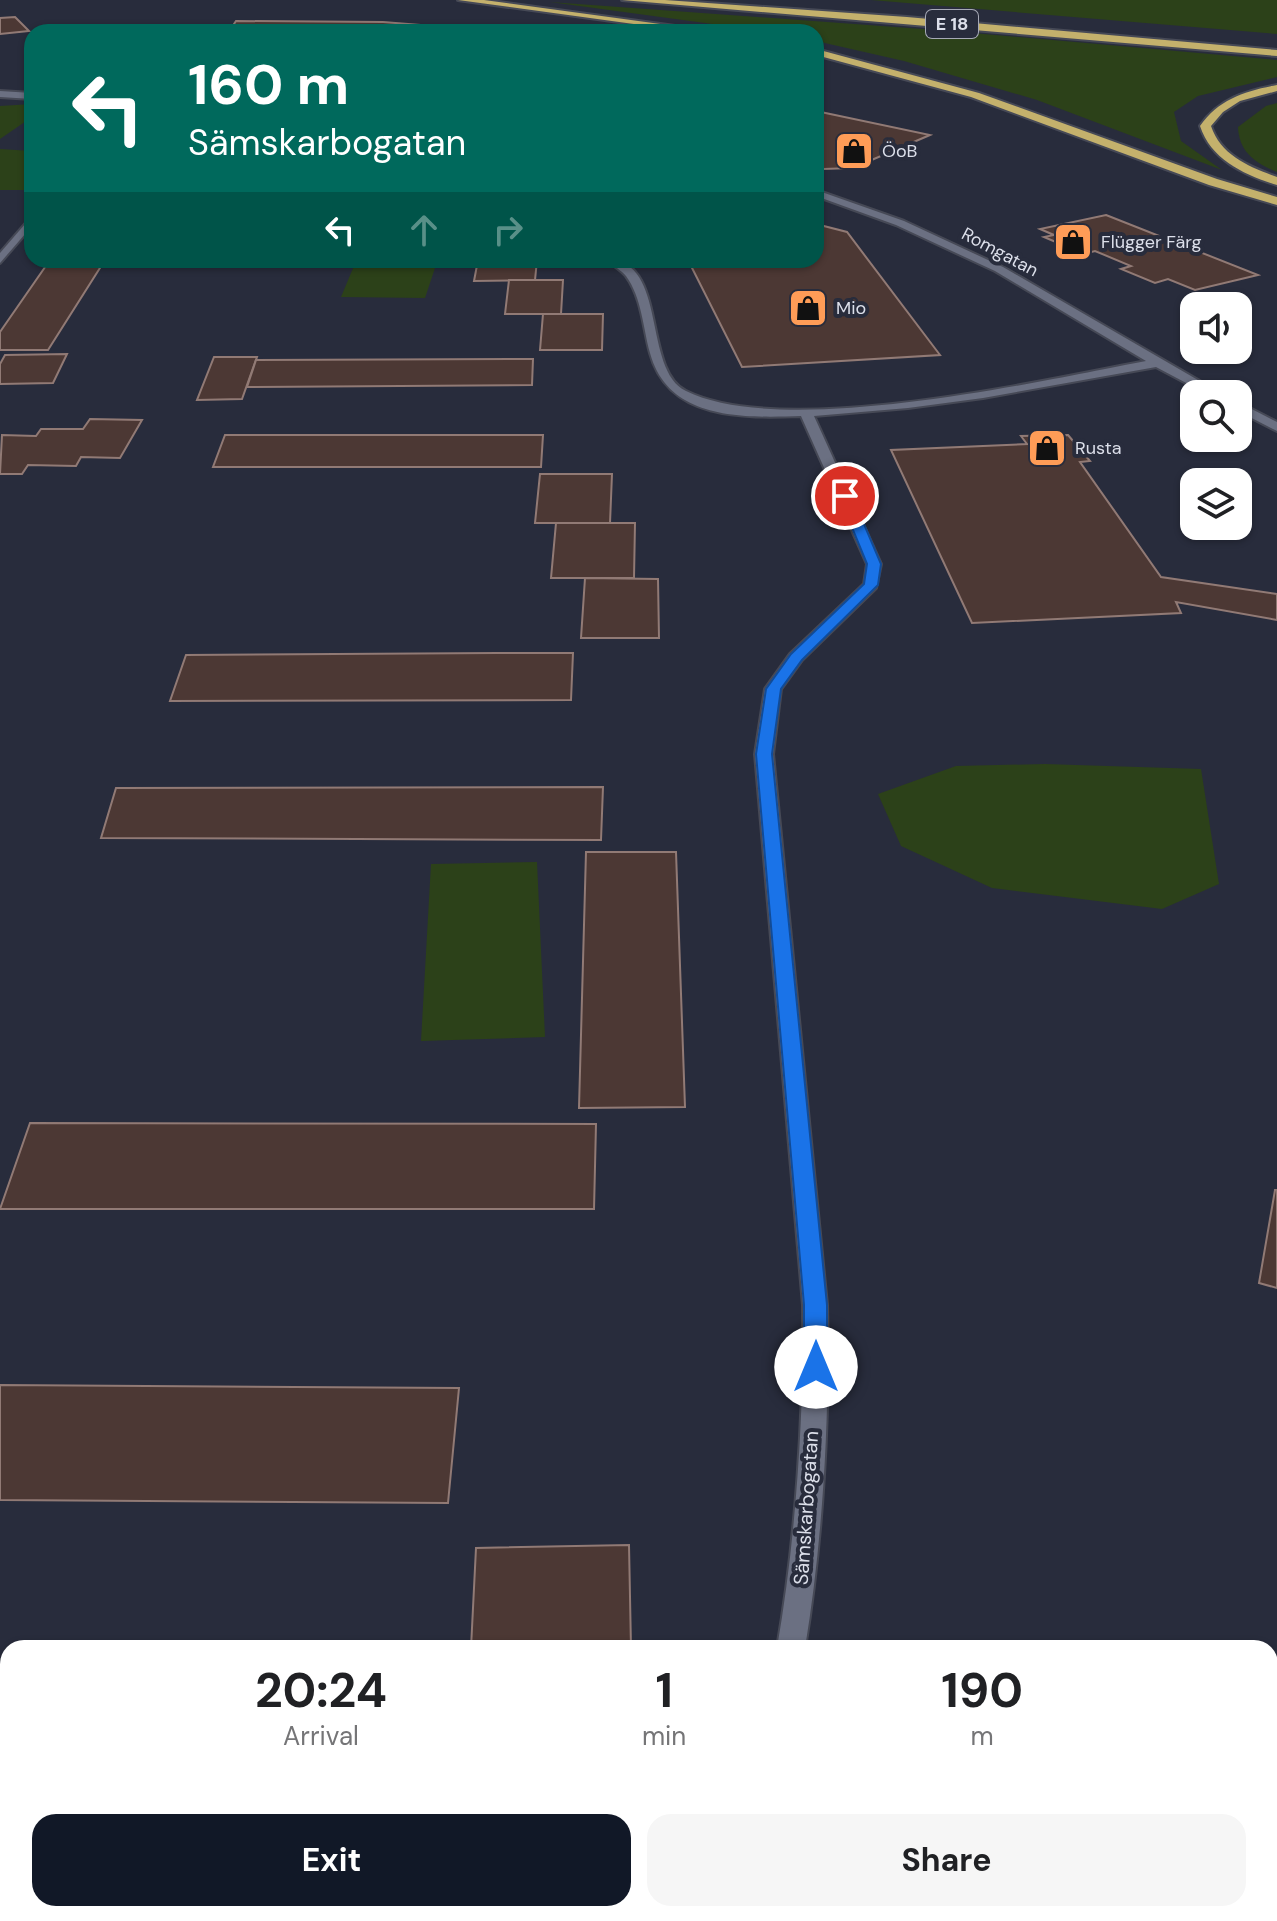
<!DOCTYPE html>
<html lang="en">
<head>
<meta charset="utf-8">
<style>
	:root { --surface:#fff; --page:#f6f6f6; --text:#202124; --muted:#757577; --accent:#111827 }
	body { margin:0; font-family:"DM Sans",sans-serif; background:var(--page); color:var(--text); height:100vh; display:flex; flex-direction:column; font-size:30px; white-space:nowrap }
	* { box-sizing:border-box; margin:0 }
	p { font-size:26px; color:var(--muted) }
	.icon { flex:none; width:44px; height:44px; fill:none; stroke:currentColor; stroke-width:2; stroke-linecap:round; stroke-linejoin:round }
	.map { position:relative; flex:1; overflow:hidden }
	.drawer { position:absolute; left:0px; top:1640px; width:1278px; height:282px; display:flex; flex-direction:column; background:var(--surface); border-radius:24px 24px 0 0; box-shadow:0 2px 6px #0004 }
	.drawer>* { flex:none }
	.hud { position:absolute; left:24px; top:24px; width:800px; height:244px; border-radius:24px; box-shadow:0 2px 6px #0004; background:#00695c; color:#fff; overflow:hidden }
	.buttons { position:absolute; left:1180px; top:292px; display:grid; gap:16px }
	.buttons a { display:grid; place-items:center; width:72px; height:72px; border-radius:16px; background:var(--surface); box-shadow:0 2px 6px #0004; font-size:40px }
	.pin { position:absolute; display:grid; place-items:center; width:68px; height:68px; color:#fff; margin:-34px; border:4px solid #fff; border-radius:50%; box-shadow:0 2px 8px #0007 }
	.me { position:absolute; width:88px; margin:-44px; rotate:0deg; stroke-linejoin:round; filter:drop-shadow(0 0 6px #0008) }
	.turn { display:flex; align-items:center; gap:28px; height:168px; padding:0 32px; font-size:36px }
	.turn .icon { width:104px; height:104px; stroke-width:2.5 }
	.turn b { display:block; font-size:56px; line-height:68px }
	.lanes { display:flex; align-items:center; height:76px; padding:0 32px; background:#0003; justify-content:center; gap:40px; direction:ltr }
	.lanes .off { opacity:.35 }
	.eta { display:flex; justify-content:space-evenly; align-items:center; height:136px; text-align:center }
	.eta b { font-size:48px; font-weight:700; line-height:56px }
	.primary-button { display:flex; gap:16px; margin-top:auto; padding:16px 32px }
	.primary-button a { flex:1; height:92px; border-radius:24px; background:var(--accent); color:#fff; font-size:32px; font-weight:700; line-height:92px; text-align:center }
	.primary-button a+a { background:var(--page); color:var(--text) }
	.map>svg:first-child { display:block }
	.green { fill:#2c4119 }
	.building { fill:#4c3834; stroke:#917a75; stroke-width:2 }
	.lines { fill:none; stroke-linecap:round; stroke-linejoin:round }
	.street-casing { stroke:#464956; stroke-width:4 }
	.highway-casing { stroke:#464956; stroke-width:4 }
	.street { fill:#6b7082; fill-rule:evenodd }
	.highway { fill:#c4b16c; fill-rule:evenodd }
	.route { fill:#1a73e8; stroke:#114b97; stroke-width:2 }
	.labels { text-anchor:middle; stroke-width:8; stroke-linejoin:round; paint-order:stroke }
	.shield { fill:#282c3c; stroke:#a6a9b6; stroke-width:2 }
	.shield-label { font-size:18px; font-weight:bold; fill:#dcdfea }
	.far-poi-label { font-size:18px; fill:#dcdfea; stroke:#282c3c; text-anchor:start }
	.far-street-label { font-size:18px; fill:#dcdfea; stroke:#282c3c }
	.street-label { font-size:20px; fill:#dcdfea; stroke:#282c3c }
</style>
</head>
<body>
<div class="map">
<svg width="1277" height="1921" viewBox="0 0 1277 1921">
	<rect width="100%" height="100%" fill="#282c3c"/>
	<g class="green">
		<path d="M 871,0 L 1277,0 L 1277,34 Z"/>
		<path d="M 550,2 L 950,31 L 1277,60 L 1277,77 L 1198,96 L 1174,112 L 1181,141 L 1222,170 L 1037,100 L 904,61 L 816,41 L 816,32 L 772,32 Z"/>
		<path d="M 1277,103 L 1277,172 C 1255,163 1239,152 1238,127 L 1266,106 Z"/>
		<path d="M 32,104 L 32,117 L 0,139 L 0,106 Z"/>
		<path d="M 0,149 L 32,151 L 32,190 L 0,190 Z"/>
		<path d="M 356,261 L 437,262 L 425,298 L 341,297 Z"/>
		<path d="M 1045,764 L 1201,769 L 1219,884 L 1162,909 L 992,888 L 901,846 L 878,794 L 956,766 Z"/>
		<path d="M 537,862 L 545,1037 L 421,1041 L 431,864 Z"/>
	</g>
	<g class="building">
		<path d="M 15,17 L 29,31 L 0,34 L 0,18 Z"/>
		<path d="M 236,21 L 383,22 L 458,28 L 450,32 L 428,32 L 379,28 L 232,27 Z"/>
		<path d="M 816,111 L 930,135 L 853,168 L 823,169 L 816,167 Z"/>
		<path d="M 1106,215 L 1258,275 L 1195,290 L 1168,279 L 1155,283 L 1121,269 L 1131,266 L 1095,251 L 1084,254 L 1044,237 L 1054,235 L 1040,229 Z"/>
		<path d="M 816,224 L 847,232 L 940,355 L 742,367 L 688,260 L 816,260 Z"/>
		<path d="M 50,260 L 105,260 L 48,350 L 0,350 L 0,332 Z"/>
		<path d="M 478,260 L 537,260 L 535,280 L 474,281 Z"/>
		<path d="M 509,280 L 563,280 L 561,314 L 505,314 Z"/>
		<path d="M 543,314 L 603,314 L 602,350 L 540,350 Z"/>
		<path d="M 67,354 L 53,383 L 0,384 L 0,364 L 5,355 Z"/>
		<path d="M 214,357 L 257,357 L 242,399 L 197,400 Z"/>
		<path d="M 533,359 L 532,385 L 247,387 L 256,360 Z"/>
		<path d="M 90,419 L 142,420 L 120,458 L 81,457 L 76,466 L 28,465 L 22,474 L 0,474 L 2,435 L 36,436 L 41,429 L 83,429 Z"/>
		<path d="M 225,435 L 543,435 L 541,467 L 213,467 Z"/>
		<path d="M 1068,435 L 1090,461 L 1080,462 L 1161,577 L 1277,594 L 1277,620 L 1176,602 L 1181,613 L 972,623 L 891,450 L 1027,444 L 1021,436 Z"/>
		<path d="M 540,474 L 612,474 L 610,523 L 535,523 Z"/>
		<path d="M 556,523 L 635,523 L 634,578 L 551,578 Z"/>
		<path d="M 585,578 L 658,579 L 659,638 L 581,638 Z"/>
		<path d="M 497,653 L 573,653 L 571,700 L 170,701 L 186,655 Z"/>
		<path d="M 603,787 L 601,840 L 101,838 L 116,788 Z"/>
		<path d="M 586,852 L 676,852 L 685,1107 L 579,1108 Z"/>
		<path d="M 30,1123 L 596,1124 L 594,1209 L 0,1209 Z"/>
		<path d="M 1275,1190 L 1277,1190 L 1277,1288 L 1259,1283 Z"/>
		<path d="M 0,1385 L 459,1388 L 448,1503 L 0,1500 Z"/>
		<path d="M 629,1545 L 631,1648 L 471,1648 L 476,1548 Z"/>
		<path d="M 355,1914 L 532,1914 L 532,1921 L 354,1921 Z"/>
	</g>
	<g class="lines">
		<defs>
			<g id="street">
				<path d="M 0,91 L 32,93 L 32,99 L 0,97 Z"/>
				<path d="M 816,190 L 904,221 L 1003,267 L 1222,394 L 1207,394 L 1156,367 L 983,398 L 908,408 L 814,416 L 881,564 L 876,588 L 802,660 L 781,689 L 773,754 L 827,1305 C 830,1416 823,1539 805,1648 L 777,1648 C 796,1539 804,1416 803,1305 L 755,754 L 765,689 L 790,654 L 864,584 L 867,564 L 801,416 C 743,418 668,420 650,353 C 643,328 642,298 626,276 C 621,270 613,266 608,260 C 668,260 642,370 686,391 C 783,439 1036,382 1146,361 L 995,271 L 896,225 L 816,196 Z"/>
				<path d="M 32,216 L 32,226 L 0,263 L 0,253 Z"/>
				<path d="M 1238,402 L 1277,422 L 1277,431 L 1238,411 Z"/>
				<path d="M 730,1914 L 762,1914 L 761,1921 L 729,1921 Z"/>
			</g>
			<g id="highway">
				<path d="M 458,0 L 484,0 L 719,32 L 692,32 Z"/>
				<path d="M 622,0 L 665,0 L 907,17 L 1277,50 L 1277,56 Z"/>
				<path d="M 816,49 L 979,93 L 1217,179 L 1277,197 L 1277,205 L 1209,185 L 971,97 L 816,55 Z"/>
				<path d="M 1277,85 L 1277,91 L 1240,101 L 1223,112 L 1211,126 C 1221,156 1250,167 1277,177 L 1277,185 C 1245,175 1211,160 1200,126 C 1219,99 1245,91 1277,85 Z"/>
			</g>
		</defs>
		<use href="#street" class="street-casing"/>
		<use href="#highway" class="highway-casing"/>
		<use href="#street" class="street"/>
		<use href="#highway" class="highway"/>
	</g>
	<path class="route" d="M 845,492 L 852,496 L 881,564 L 878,585 L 802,660 L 781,689 L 772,754 L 827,1305 L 827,1367 L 824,1373 L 816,1376 L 807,1373 L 804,1367 L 804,1305 L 756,754 L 766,689 L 791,654 L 864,584 L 867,564 L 839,496 Z"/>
	<defs>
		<symbol id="shop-square" viewBox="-11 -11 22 22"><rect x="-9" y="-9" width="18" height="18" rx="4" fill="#fe9c57" stroke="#282c3c"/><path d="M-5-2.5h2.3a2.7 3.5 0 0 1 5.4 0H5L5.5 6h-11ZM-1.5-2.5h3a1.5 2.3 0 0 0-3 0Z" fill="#111"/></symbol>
	</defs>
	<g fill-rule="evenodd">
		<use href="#shop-square" x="832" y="129" width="44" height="44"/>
		<use href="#shop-square" x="1051" y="220" width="44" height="44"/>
		<use href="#shop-square" x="786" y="286" width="44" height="44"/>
		<use href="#shop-square" x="1025" y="426" width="44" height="44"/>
	</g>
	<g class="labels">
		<rect class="shield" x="926" y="10" width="52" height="28" rx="6"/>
		<g class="shield-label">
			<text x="952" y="30">E 18</text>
		</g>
		<g class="far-poi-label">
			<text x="882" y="157">ÖoB</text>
			<text x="1101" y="248">Flügger Färg</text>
			<text x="836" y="314">Mio</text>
			<text x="1075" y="454">Rusta</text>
		</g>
		<g class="far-street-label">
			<text transform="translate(1000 252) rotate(28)" y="6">Romgatan</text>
		</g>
		<g class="street-label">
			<text transform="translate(806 1508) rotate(-86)" y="7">Sämskarbogatan</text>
		</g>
	</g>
</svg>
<div class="buttons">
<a><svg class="icon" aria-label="sound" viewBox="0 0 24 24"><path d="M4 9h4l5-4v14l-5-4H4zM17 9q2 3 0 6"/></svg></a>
<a><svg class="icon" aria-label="search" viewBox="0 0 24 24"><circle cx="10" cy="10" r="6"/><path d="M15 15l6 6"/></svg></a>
<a><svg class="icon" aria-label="layers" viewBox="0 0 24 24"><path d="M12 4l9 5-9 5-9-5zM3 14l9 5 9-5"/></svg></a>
</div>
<div class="pin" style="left:845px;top:496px;background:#d93025"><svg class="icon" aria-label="arrive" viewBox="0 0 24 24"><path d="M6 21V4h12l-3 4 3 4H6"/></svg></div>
<svg class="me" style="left:816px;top:1367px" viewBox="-20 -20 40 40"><circle r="19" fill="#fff"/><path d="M0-13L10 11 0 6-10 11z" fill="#1a73e8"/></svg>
<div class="hud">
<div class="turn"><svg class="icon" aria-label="left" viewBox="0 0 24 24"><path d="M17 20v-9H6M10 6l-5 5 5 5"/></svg><div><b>160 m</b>Sämskarbogatan</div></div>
<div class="lanes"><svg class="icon" aria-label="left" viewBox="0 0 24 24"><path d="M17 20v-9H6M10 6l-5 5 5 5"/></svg><svg class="icon off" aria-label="ahead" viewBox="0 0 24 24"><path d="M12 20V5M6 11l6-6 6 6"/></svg><svg class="icon off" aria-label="right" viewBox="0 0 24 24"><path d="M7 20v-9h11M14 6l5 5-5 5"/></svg></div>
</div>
<section class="drawer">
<div class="eta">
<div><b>20:24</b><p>Arrival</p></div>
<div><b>1</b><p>min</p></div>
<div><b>190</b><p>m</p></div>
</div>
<div class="primary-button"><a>Exit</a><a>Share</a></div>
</section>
</div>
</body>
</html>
